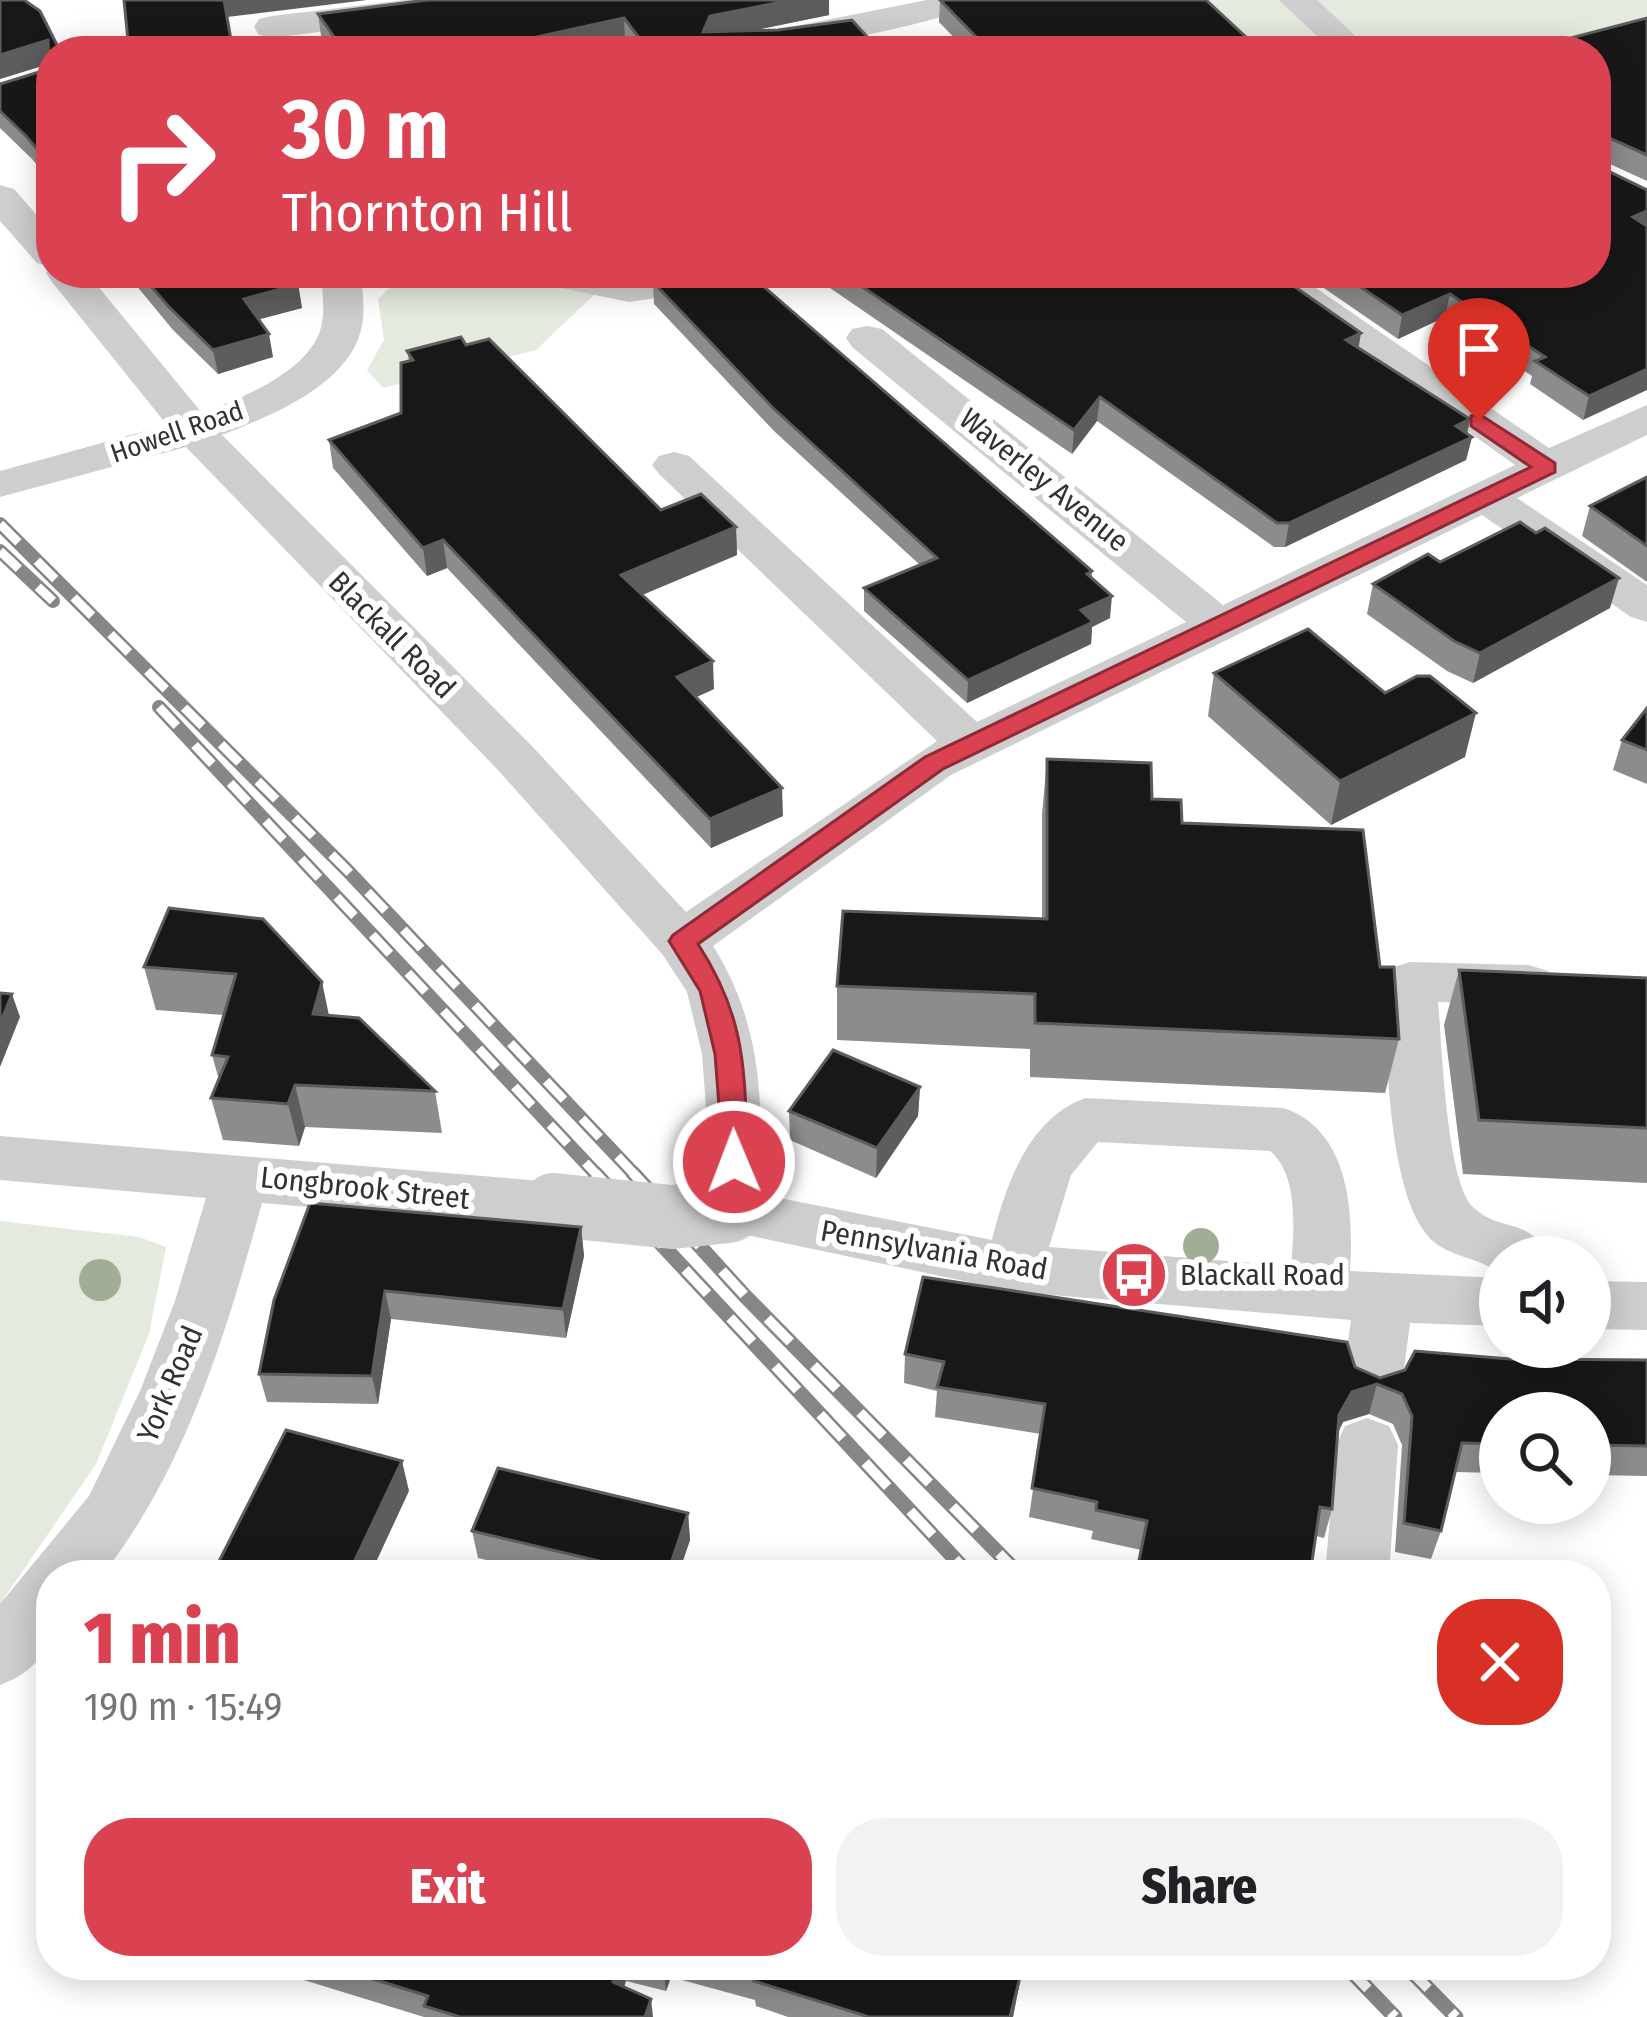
<!DOCTYPE html>
<html lang="en">
<head>
<meta charset="utf-8">
<style>
	:root { --surface:#fff; --page:#f2f2f2; --text:#202124; --muted:#757577; --accent:#da4151 }
	body { margin:0; font-family:"Fira Sans Condensed",sans-serif; background:var(--page); color:var(--text); height:100vh; display:flex; flex-direction:column; font-size:45px; white-space:nowrap }
	* { box-sizing:border-box; margin:0 }
	p { font-size:39px; color:var(--muted) }
	.icon { flex:none; width:66px; height:66px; fill:none; stroke:currentColor; stroke-width:2; stroke-linecap:round; stroke-linejoin:round }
	.map { position:relative; flex:1; overflow:hidden }
	.sheet { position:absolute; left:36px; top:1560px; width:1575px; height:420px; display:flex; flex-direction:column; background:var(--surface); border-radius:48px; box-shadow:0 6px 30px #0003 }
	.sheet>* { flex:none }
	.top-card { position:absolute; left:36px; top:36px; width:1575px; height:252px; border-radius:48px; box-shadow:0 6px 30px #0003; background:#da4151; color:#fff; overflow:hidden }
	.controls { position:absolute; left:1479px; top:1236px; display:grid; gap:24px }
	.controls a { display:grid; place-items:center; width:132px; height:132px; border-radius:50%; background:var(--surface); box-shadow:0 6px 30px #0003; font-size:60px }
	.pin { position:absolute; display:grid; place-items:center; width:102px; height:102px; color:#fff; margin:-123px -51px; border-radius:50% 50% 50% 0; rotate:-45deg; box-shadow:0 0 12px #0007 }
	.pin .icon { rotate:45deg }
	.me { position:absolute; width:132px; margin:-66px; rotate:359deg; stroke-linejoin:round; filter:drop-shadow(0 0 9px #0008) }
	.turn { display:flex; align-items:center; gap:42px; height:252px; padding:0 48px; font-size:54px }
	.turn .icon { width:156px; height:156px; stroke-width:2.5 }
	.turn b { display:block; font-size:84px; line-height:102px }
	.round { display:grid; place-items:center; flex:none; width:126px; height:126px; border-radius:48px; background:var(--page) }
	.summary { display:flex; align-items:center; justify-content:space-between; height:204px; padding:0 48px }
	h1 { font-size:72px; font-weight:800; line-height:90px; color:var(--accent) }
	.cta { display:flex; gap:24px; margin-top:auto; padding:24px 48px }
	.cta a { flex:1; height:138px; border-radius:48px; background:var(--accent); color:#fff; font-size:48px; font-weight:800; line-height:138px; text-align:center }
	.cta a+a { background:var(--page); color:var(--text) }
	.map>svg:first-child { display:block }
	.green { fill:#e4eade }
	.lines { fill:none; stroke-linecap:round; stroke-linejoin:round }
	.minor { fill:#cecece; fill-rule:evenodd }
	.rail-far1-casing { stroke:#868686; stroke-width:14 }
	.rail-casing { stroke:#868686; stroke-width:15 }
	.rail-far1 { stroke:#fff; stroke-width:9; stroke-dasharray:26; stroke-linecap:butt }
	.rail { stroke:#fff; stroke-width:10; stroke-dasharray:33; stroke-linecap:butt }
	.minor-bridge { stroke:#cecece; stroke-width:64 }
	.tree { fill:#a2ad96 }
	.wall { fill:#8c8c8c }
	.shaded-wall { fill:#5d5d5d }
	.building { fill:#181818; stroke:#5d5d5d; stroke-width:3 }
	.route { fill:#da4151; stroke:#8e2a35; stroke-width:3 }
	.labels { text-anchor:middle; stroke-width:12; stroke-linejoin:round; paint-order:stroke }
	.far-street-label { font-size:27px; fill:#313131; stroke:#fff }
	.street-label { font-size:30px; fill:#313131; stroke:#fff }
	.poi-label { font-size:30px; fill:#313131; stroke:#fff; text-anchor:start }
</style>
</head>
<body>
<div class="map">
<svg width="1647" height="2017" viewBox="0 0 1647 2017">
	<rect width="100%" height="100%" fill="#fff"/>
	<g class="green">
		<path d="M 1160,0 L 1284,0 L 1339,51 L 1243,51 Z"/>
		<path d="M 1313,0 L 1647,0 L 1647,21 L 1533,51 L 1375,51 Z"/>
		<path d="M 419,273 L 718,273 L 597,292 L 536,350 L 383,388 L 367,370 L 384,340 L 378,299 L 391,286 Z"/>
		<path d="M 0,1221 L 139,1237 L 166,1247 L 149,1334 L 96,1464 L 0,1604 Z"/>
	</g>
	<g class="lines">
		<g class="minor">
			<path d="M 405,0 L 507,0 L 502,7 L 490,10 L 272,38 L 259,35 L 254,27 L 259,19 L 272,16 Z"/>
			<path d="M 927,0 L 983,0 L 978,7 C 883,34 807,51 707,51 L 712,43 L 725,40 Z"/>
			<path d="M 1279,0 L 1317,0 L 1372,51 L 1333,51 Z"/>
			<path d="M 0,185 L 14,189 L 51,231 L 51,273 L 87,273 L 202,413 C 239,399 306,373 320,331 C 326,313 322,292 321,273 L 361,273 C 362,291 366,311 361,330 C 347,386 270,416 222,435 L 531,745 L 686,912 L 937,741 L 659,474 L 652,465 L 659,456 L 674,452 L 689,456 L 977,722 L 1186,622 L 852,347 L 846,338 L 852,329 L 867,326 L 882,329 L 1223,605 L 1515,465 L 1247,273 L 1294,273 L 1549,448 L 1647,405 L 1647,435 L 1517,498 L 1647,585 L 1647,622 L 1631,617 L 1482,515 L 951,775 L 713,946 C 762,1023 764,1105 759,1194 L 992,1240 C 1005,1186 1029,1117 1086,1098 L 1283,1108 C 1349,1129 1354,1211 1350,1271 L 1500,1278 L 1500,1326 L 1410,1323 L 1403,1377 L 1395,1395 L 1373,1403 L 1351,1395 L 1343,1377 L 1351,1320 L 1016,1292 L 709,1227 L 700,1211 L 707,1120 L 702,1054 L 687,992 L 663,955 L 497,769 L 186,447 L 0,497 L 0,471 L 167,425 L 52,282 L 46,273 L 50,267 L 37,263 L 0,221 ZM 1098,1142 L 1270,1151 C 1299,1175 1294,1232 1291,1266 L 1049,1247 L 1071,1175 Z"/>
			<path d="M 526,273 L 605,273 L 629,278 L 662,273 L 765,273 L 759,282 L 745,285 L 629,302 L 532,282 Z"/>
			<path d="M 1410,962 L 1529,965 L 1548,971 L 1556,985 L 1548,999 L 1529,1005 L 1438,1002 C 1442,1043 1446,1181 1473,1207 C 1500,1233 1529,1216 1549,1257 L 1500,1257 L 1499,1274 C 1480,1257 1453,1258 1434,1242 C 1386,1201 1387,1043 1383,982 L 1391,968 Z"/>
			<path d="M 0,1136 L 554,1182 L 574,1189 L 583,1205 L 574,1221 L 554,1228 L 262,1203 C 227,1330 186,1470 102,1575 L 51,1575 C 51,1627 57,1664 0,1685 L 0,1604 L 89,1496 L 140,1391 L 175,1301 L 206,1198 L 0,1180 Z"/>
			<path d="M 1590,1281 L 1647,1282 L 1647,1330 L 1590,1329 Z"/>
			<path d="M 1367,1418 L 1389,1426 L 1398,1445 L 1389,1575 L 1325,1575 L 1336,1445 L 1345,1426 Z"/>
		</g>
		<defs>
			<g id="rail-far1">
				<path d="M 0,524 L 347,870 L 636,1176"/>
				<path d="M 0,551 L 53,601"/>
				<path d="M 159,707 L 598,1176"/>
			</g>
			<g id="rail">
				<path d="M 595,1173 L 970,1575"/>
				<path d="M 633,1173 L 746,1297 L 1020,1575"/>
				<path d="M 1345,1965 L 1395,2017"/>
				<path d="M 1405,1965 L 1456,2017"/>
			</g>
		</defs>
		<use href="#rail-far1" class="rail-far1-casing"/>
		<use href="#rail" class="rail-casing"/>
		<use href="#rail-far1" class="rail-far1"/>
		<use href="#rail" class="rail"/>
		<path class="minor-bridge" d="M 554,1205 L 672,1217 L 729,1211"/>
	</g>
	<g class="tree">
		<circle cx="1201" cy="1246" r="18"/>
		<circle cx="100" cy="1280" r="21"/>
	</g>
	<g class="wall">
		<path d="M 0,0 L 51,51 L 51,182 L 32,159 L 0,128 L 0,84 L 49,69 L 49,64 L 0,79 Z"/>
		<path d="M 427,0 L 829,0 L 829,15 L 750,31 L 880,51 L 633,51 L 625,41 L 578,51 L 332,51 L 321,36 L 318,14 Z"/>
		<path d="M 940,0 L 1261,51 L 967,51 L 939,22 Z"/>
		<path d="M 1647,18 L 1647,181 L 1599,159 L 1600,167 L 1647,190 L 1583,420 L 1530,384 L 1532,376 L 1445,317 L 1398,339 L 1302,273 L 1596,273 L 1596,51 Z"/>
		<path d="M 126,273 L 289,273 L 298,284 L 302,308 L 259,319 L 273,357 L 218,374 L 173,330 Z"/>
		<path d="M 814,273 L 1275,273 L 1358,348 L 1470,419 L 1467,434 L 1472,437 L 1466,460 L 1285,547 L 1274,547 L 1097,421 L 1072,454 L 814,277 Z"/>
		<path d="M 653,282 L 1092,571 L 1092,578 L 1110,618 L 1092,627 L 1091,644 L 967,703 L 864,611 L 864,588 L 920,565 L 774,431 L 654,304 Z"/>
		<path d="M 466,345 L 661,510 L 736,527 L 737,555 L 642,595 L 714,689 L 696,697 L 783,816 L 711,848 L 447,568 L 427,576 L 333,468 L 329,440 L 401,413 L 409,361 L 407,351 Z"/>
		<path d="M 1647,477 L 1647,582 L 1582,536 L 1590,506 Z"/>
		<path d="M 1440,562 L 1610,608 L 1473,683 L 1447,671 L 1367,614 L 1373,584 Z"/>
		<path d="M 1214,673 L 1385,693 L 1465,757 L 1331,825 L 1208,716 Z"/>
		<path d="M 1647,708 L 1647,784 L 1613,770 L 1622,740 Z"/>
		<path d="M 1047,759 L 1152,799 L 1182,823 L 1380,967 L 1399,1039 L 1385,1093 L 1030,1077 L 1030,1049 L 837,1040 L 837,986 L 1042,919 L 1042,814 Z"/>
		<path d="M 169,908 L 329,1015 L 435,1091 L 442,1133 L 305,1127 L 299,1146 L 223,1140 L 211,1098 L 219,1080 L 212,1055 L 224,1015 L 156,1010 L 144,967 Z"/>
		<path d="M 1459,970 L 1647,978 L 1647,1183 L 1463,1174 L 1444,1025 Z"/>
		<path d="M 920,1087 L 918,1116 L 876,1178 L 790,1140 L 789,1111 Z"/>
		<path d="M 581,1227 L 584,1256 L 566,1338 L 391,1319 L 378,1404 L 267,1402 L 259,1374 L 274,1300 Z"/>
		<path d="M 905,1354 L 1355,1367 L 1380,1378 L 1510,1359 L 1647,1360 L 1647,1476 L 1590,1475 L 1590,1413 L 1500,1413 L 1500,1473 L 1455,1472 L 1441,1531 L 1431,1559 L 1395,1552 L 1402,1445 L 1393,1424 L 1369,1414 L 1343,1422 L 1338,1432 L 1332,1509 L 1324,1538 L 1316,1536 L 1141,1550 L 1091,1539 L 1093,1531 L 1029,1517 L 1041,1434 L 935,1417 L 937,1391 L 904,1383 Z"/>
		<path d="M 688,1513 L 690,1540 L 678,1575 L 549,1575 L 478,1558 L 472,1531 Z"/>
		<path d="M 255,1965 L 1023,1965 L 1013,2017 L 788,2017 L 756,2006 L 755,2000 L 671,1977 L 666,1991 L 626,1981 L 624,1987 L 653,2017 L 424,2017 Z"/>
	</g>
	<g class="shaded-wall">
		<path d="M 224,0 L 367,0 L 227,17 Z"/>
		<path d="M 792,0 L 829,0 L 829,15 L 711,39 L 703,32 L 710,16 Z"/>
		<path d="M 624,18 L 625,41 L 578,51 L 472,51 Z"/>
		<path d="M 48,40 L 51,63 L 0,79 L 0,55 Z"/>
		<path d="M 1647,211 L 1647,231 L 1633,217 Z"/>
		<path d="M 298,284 L 302,308 L 249,322 L 244,299 Z"/>
		<path d="M 1450,294 L 1445,317 L 1398,339 L 1402,315 Z"/>
		<path d="M 1361,333 L 1357,357 L 1346,340 Z"/>
		<path d="M 269,334 L 273,357 L 218,374 L 213,350 Z"/>
		<path d="M 1647,369 L 1647,390 L 1583,420 L 1589,396 Z"/>
		<path d="M 1100,397 L 1097,421 L 1072,454 L 1074,430 Z"/>
		<path d="M 1470,419 L 1466,439 L 1472,437 L 1466,460 L 1285,547 L 1289,523 Z"/>
		<path d="M 736,527 L 737,555 L 623,603 L 621,575 Z"/>
		<path d="M 443,540 L 447,568 L 427,576 L 423,548 Z"/>
		<path d="M 1619,578 L 1610,608 L 1473,683 L 1480,653 Z"/>
		<path d="M 1112,596 L 1110,618 L 1092,627 L 1091,644 L 967,703 L 968,680 L 1081,610 Z"/>
		<path d="M 713,661 L 714,689 L 679,705 L 677,677 Z"/>
		<path d="M 1476,713 L 1465,757 L 1331,825 L 1340,781 Z"/>
		<path d="M 782,788 L 783,816 L 711,848 L 710,819 Z"/>
		<path d="M 322,982 L 331,1025 L 313,1014 Z"/>
		<path d="M 12,994 L 20,1017 L 0,1067 L 0,1024 Z"/>
		<path d="M 295,1085 L 305,1127 L 299,1146 L 288,1104 Z"/>
		<path d="M 920,1087 L 918,1116 L 876,1178 L 877,1148 Z"/>
		<path d="M 581,1227 L 584,1256 L 566,1338 L 563,1309 Z"/>
		<path d="M 385,1291 L 391,1319 L 378,1404 L 372,1376 Z"/>
		<path d="M 1377,1384 L 1369,1414 L 1343,1422 L 1332,1445 L 1339,1415 L 1352,1392 Z"/>
		<path d="M 402,1461 L 409,1491 L 370,1575 L 348,1575 Z"/>
		<path d="M 688,1513 L 690,1540 L 678,1575 L 667,1575 Z"/>
		<path d="M 619,1965 L 624,1965 L 626,1981 L 617,2007 L 613,1982 Z"/>
		<path d="M 663,1965 L 669,1965 L 671,1977 L 666,1991 Z"/>
		<path d="M 1023,1965 L 1013,2017 L 1010,2017 Z"/>
		<path d="M 651,1999 L 653,2017 L 645,2017 Z"/>
	</g>
	<g class="building">
		<path d="M 0,0 L 24,0 L 40,11 L 60,51 L 51,51 L 51,166 L 26,136 L 0,111 L 0,84 L 49,69 L 48,40 L 0,55 Z"/>
		<path d="M 124,0 L 224,0 L 233,51 L 129,51 Z"/>
		<path d="M 427,0 L 792,0 L 710,16 L 703,32 L 778,30 L 852,20 L 880,51 L 649,51 L 624,18 L 472,51 L 344,51 L 318,14 Z"/>
		<path d="M 940,0 L 1206,0 L 1261,51 L 990,51 Z"/>
		<path d="M 1647,18 L 1647,155 L 1598,133 L 1600,167 L 1647,190 L 1647,211 L 1633,217 L 1647,226 L 1647,369 L 1589,396 L 1535,361 L 1545,357 L 1450,294 L 1402,315 L 1340,273 L 1596,273 L 1596,51 L 1521,51 Z"/>
		<path d="M 140,273 L 289,273 L 298,284 L 244,299 L 269,334 L 213,350 L 168,306 Z"/>
		<path d="M 709,273 L 748,273 L 1092,571 L 1087,574 L 1112,596 L 1081,610 L 1093,622 L 968,680 L 864,588 L 937,558 L 773,408 L 653,282 Z"/>
		<path d="M 842,273 L 1275,273 L 1361,333 L 1346,340 L 1470,419 L 1456,426 L 1472,437 L 1289,523 L 1277,523 L 1100,397 L 1074,430 Z"/>
		<path d="M 461,337 L 466,345 L 489,339 L 661,510 L 701,494 L 736,527 L 621,575 L 713,661 L 677,677 L 782,788 L 710,819 L 443,540 L 423,548 L 329,440 L 401,413 L 401,363 L 413,360 L 407,351 Z"/>
		<path d="M 1647,477 L 1647,546 L 1590,506 Z"/>
		<path d="M 1520,522 L 1536,533 L 1545,528 L 1619,578 L 1480,653 L 1454,641 L 1373,584 L 1428,554 L 1440,562 Z"/>
		<path d="M 1308,629 L 1385,693 L 1417,676 L 1430,676 L 1476,713 L 1340,781 L 1214,673 Z"/>
		<path d="M 1647,708 L 1647,750 L 1622,740 Z"/>
		<path d="M 1047,759 L 1151,763 L 1152,799 L 1181,800 L 1182,823 L 1363,830 L 1380,967 L 1394,967 L 1399,1039 L 1035,1023 L 1035,994 L 837,986 L 843,911 L 1047,919 Z"/>
		<path d="M 169,908 L 263,919 L 322,982 L 313,1014 L 359,1018 L 435,1091 L 295,1085 L 288,1104 L 211,1098 L 228,1057 L 212,1055 L 236,974 L 144,967 Z"/>
		<path d="M 1459,970 L 1647,978 L 1647,1128 L 1479,1120 Z"/>
		<path d="M 0,993 L 12,994 L 0,1024 Z"/>
		<path d="M 833,1050 L 920,1087 L 877,1148 L 789,1111 Z"/>
		<path d="M 310,1203 L 581,1227 L 563,1309 L 385,1291 L 372,1376 L 259,1374 L 274,1300 Z"/>
		<path d="M 923,1277 L 1347,1342 L 1355,1367 L 1380,1378 L 1405,1370 L 1415,1351 L 1510,1359 L 1647,1360 L 1647,1446 L 1590,1445 L 1590,1413 L 1500,1413 L 1500,1444 L 1462,1443 L 1441,1531 L 1404,1523 L 1412,1416 L 1402,1394 L 1377,1384 L 1352,1392 L 1339,1415 L 1332,1509 L 1320,1507 L 1310,1575 L 1136,1575 L 1147,1521 L 1096,1510 L 1097,1502 L 1032,1488 L 1045,1404 L 937,1387 L 944,1362 L 905,1354 Z"/>
		<path d="M 286,1430 L 402,1461 L 348,1575 L 212,1575 Z"/>
		<path d="M 498,1468 L 688,1513 L 667,1575 L 658,1575 L 472,1531 Z"/>
		<path d="M 328,1965 L 619,1965 L 613,1982 L 651,1999 L 645,2017 L 460,2017 L 424,2006 L 428,1996 Z"/>
		<path d="M 718,1965 L 1023,1965 L 1010,2017 L 869,2017 L 754,1981 L 756,1976 Z"/>
	</g>
	<path class="route" d="M 1479,414 L 1555,463 L 1555,472 L 943,769 L 698,944 C 748,1021 744,1073 748,1162 L 744,1170 L 724,1170 L 715,1054 L 700,991 L 669,941 L 673,935 L 925,757 L 1531,467 L 1471,426 L 1471,416 Z"/>
	<defs>
		<symbol id="bus-disc" viewBox="-11 -11 22 22"><circle r="9.5" fill="#da4151" stroke="#fff"/><path d="M-5-6H5V4H4V6H2V4H-2V6H-4V4H-5ZM-3.5-4V0h7V-4ZM-3.5 1.2v1.5H-2V1.2ZM2 1.2v1.5H3.5V1.2Z" fill="#fff"/></symbol>
	</defs>
	<g fill-rule="evenodd">
		<use href="#bus-disc" x="1096" y="1237" width="76" height="76"/>
	</g>
	<g class="labels">
		<g class="far-street-label">
			<text transform="translate(177 432) rotate(-19)" y="9">Howell Road</text>
		</g>
		<g class="street-label">
			<text transform="translate(1044 480) rotate(39)" y="10">Waverley Avenue</text>
			<text transform="translate(392 635) rotate(45)" y="10">Blackall Road</text>
			<text transform="translate(365 1188) rotate(6)" y="10">Longbrook Street</text>
			<text transform="translate(934 1250) rotate(10)" y="10">Pennsylvania Road</text>
			<text transform="translate(170 1384) rotate(-67)" y="10">York Road</text>
		</g>
		<g class="poi-label">
			<text x="1180" y="1285">Blackall Road</text>
		</g>
	</g>
</svg>
<div class="controls">
<a><svg class="icon" aria-label="sound" viewBox="0 0 24 24"><path d="M4 9h4l5-4v14l-5-4H4zM17 9q2 3 0 6"/></svg></a>
<a><svg class="icon" aria-label="search" viewBox="0 0 24 24"><circle cx="10" cy="10" r="6"/><path d="M15 15l6 6"/></svg></a>
</div>
<div class="pin" style="left:1479px;top:421px;background:#d93025"><svg class="icon" aria-label="arrive" viewBox="0 0 24 24"><path d="M6 21V4h12l-3 4 3 4H6"/></svg></div>
<svg class="me" style="left:734px;top:1162px" viewBox="-20 -20 40 40"><circle r="17" fill="#da4151" stroke="#fff" stroke-width="3"/><path d="M0-11L8 9 0 5-8 9z" fill="#fff"/></svg>
<div class="top-card">
<div class="turn"><svg class="icon" aria-label="right" viewBox="0 0 24 24"><path d="M7 20v-9h11M14 6l5 5-5 5"/></svg><div><b>30 m</b>Thornton Hill</div></div>
</div>
<section class="sheet">
<div class="summary"><div><h1>1 min</h1><p>190 m · 15:49</p></div><a class="round" style="background:#d93025;color:#fff"><svg class="icon" aria-label="close" viewBox="0 0 24 24"><path d="M6 6l12 12M18 6L6 18"/></svg></a></div>
<div class="cta"><a>Exit</a><a>Share</a></div>
</section>
</div>
</body>
</html>
